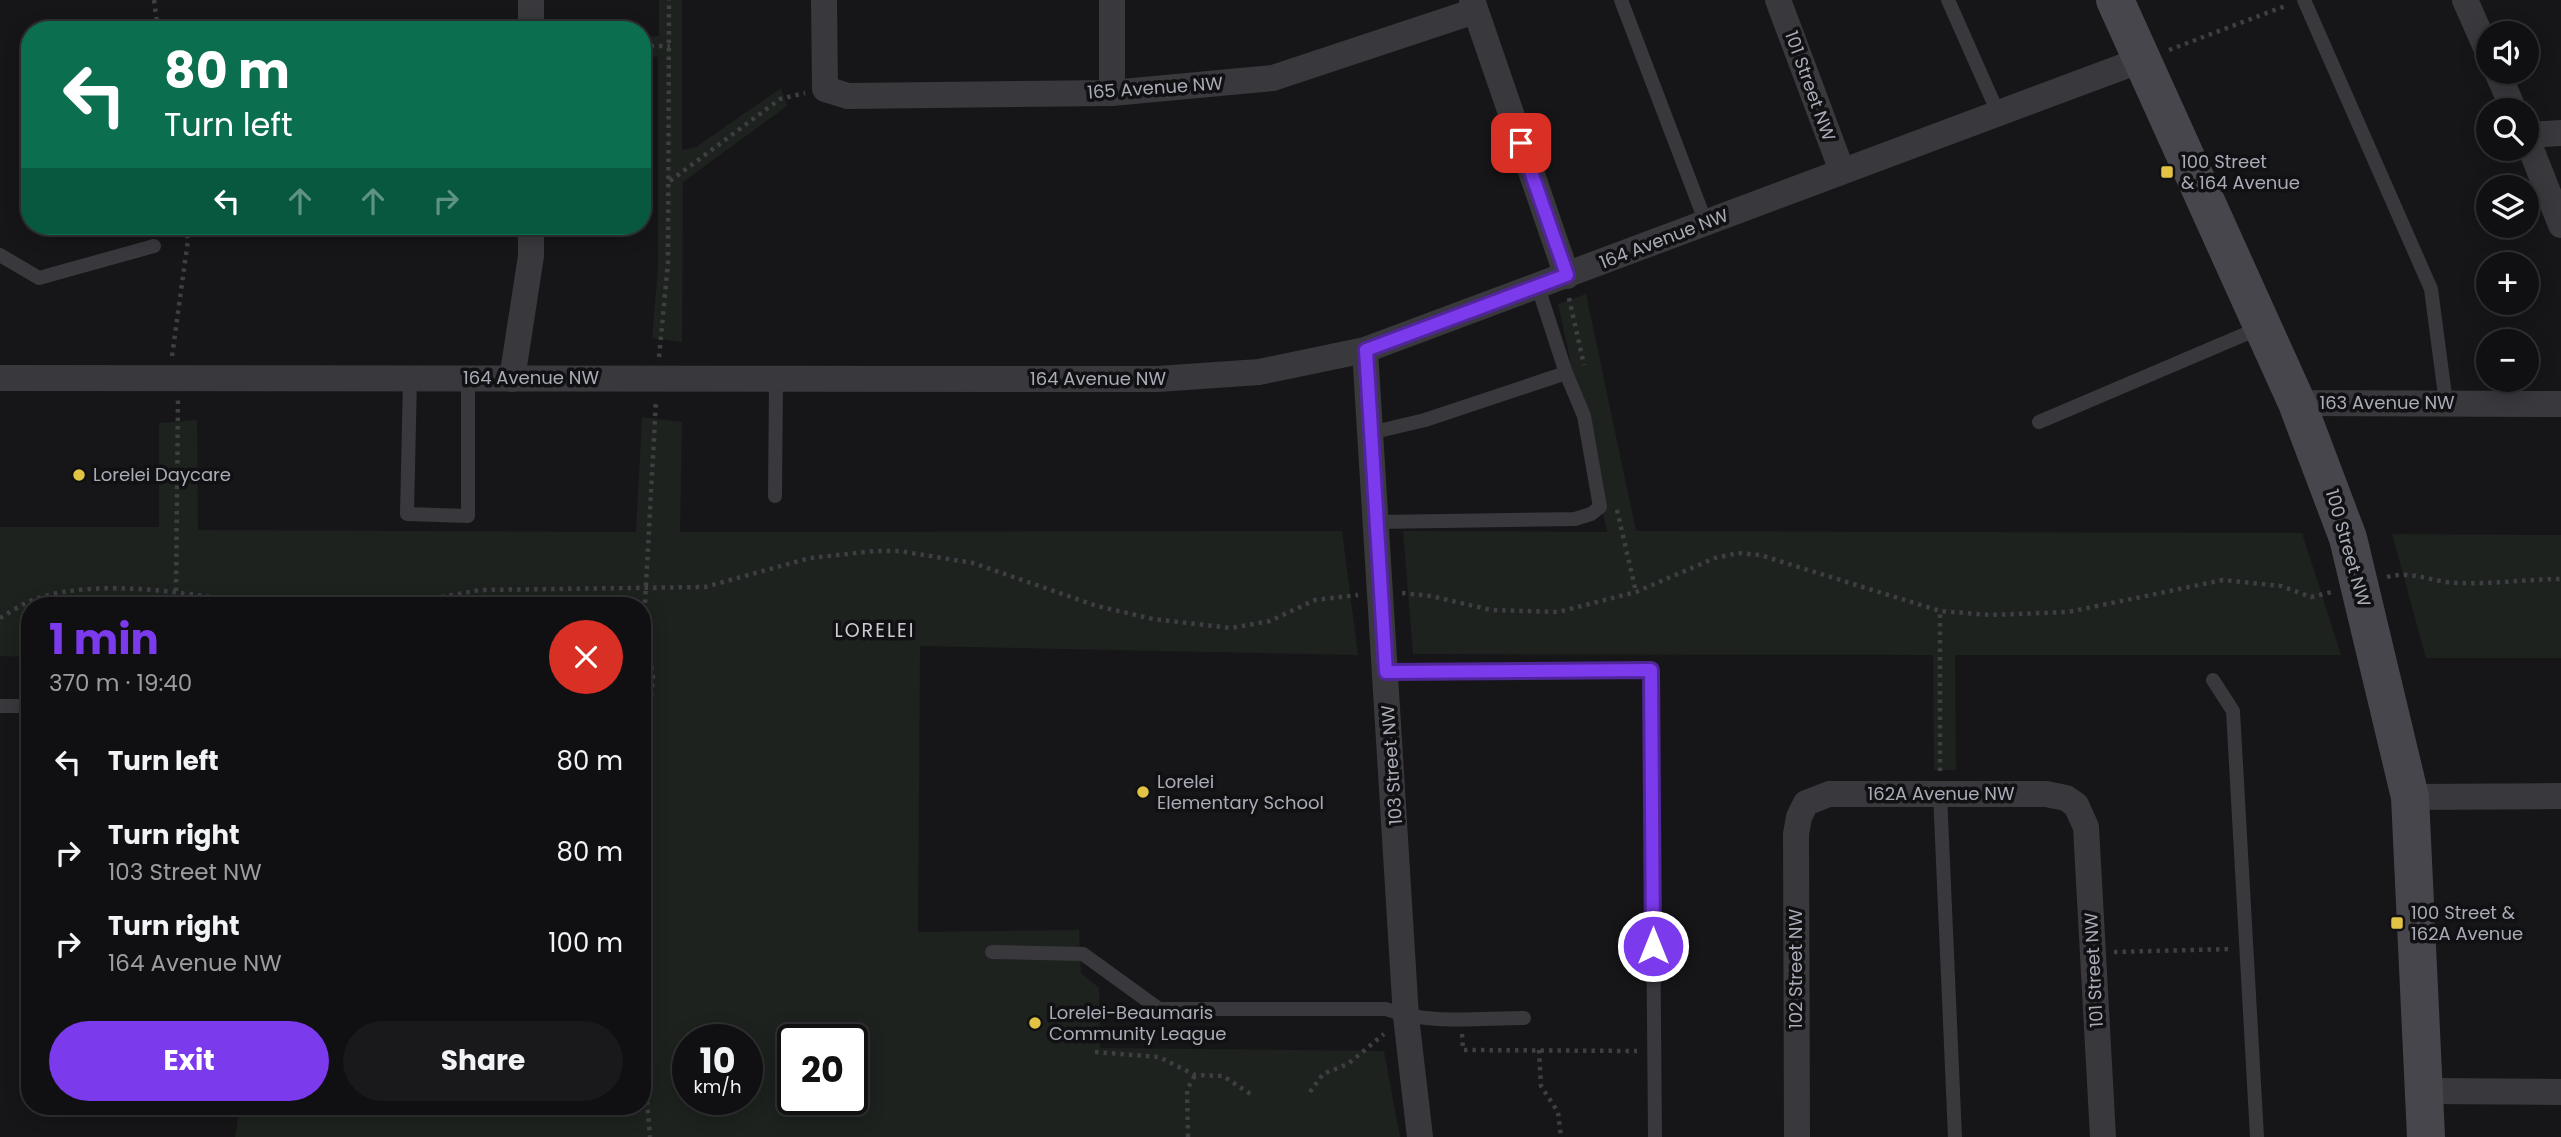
<!DOCTYPE html>
<html lang="en">
<head>
<meta charset="utf-8">
<style>
	:root { --surface:#101012; --page:#19191b; --text:#f1f3f6; --muted:#9c9d9f; --line:#303032; --accent:#7c3aed }
	body { margin:0; font-family:Poppins,sans-serif; background:var(--page); color:var(--text); height:100vh; display:flex; flex-direction:column; font-size:26px; white-space:nowrap }
	* { box-sizing:border-box; margin:0 }
	p { font-size:23px; color:var(--muted) }
	.icon { flex:none; width:38px; height:38px; fill:none; stroke:currentColor; stroke-width:2; stroke-linecap:round; stroke-linejoin:round }
	.map { position:relative; flex:1; overflow:hidden }
	.panel { position:absolute; left:21px; top:597px; width:630px; height:518px; display:flex; flex-direction:column; background:var(--surface); border-radius:28px; box-shadow:0 4px 18px #0003,0 0 0 2px var(--line) }
	.panel>* { flex:none }
	.banner { position:absolute; left:21px; top:21px; width:630px; height:214px; border-radius:28px; box-shadow:0 4px 18px #0003,0 0 0 2px var(--line); background:#0b6e4f; color:#fff; overflow:hidden }
	.controls { position:absolute; left:2476px; top:21px; display:grid; gap:14px }
	.controls a { display:grid; place-items:center; width:63px; height:63px; border-radius:50%; background:var(--surface); box-shadow:0 4px 18px #0003,0 0 0 2px var(--line); font-size:35px }
	.speed { position:absolute; left:672px; top:1024px; display:flex; gap:14px; font-size:35px; font-weight:700; text-align:center }
	.speed>* { display:grid; place-content:center; width:91px; height:91px; border-radius:50%; background:var(--surface); box-shadow:0 4px 18px #0003,0 0 0 2px var(--line); line-height:1 }
	.speed small { font-size:18px; font-weight:400 }
	.speed .limit { border:4px solid #111; border-radius:10px; background:#fff; color:#111 }
	.pin { position:absolute; display:grid; place-items:center; width:60px; height:60px; color:#fff; margin:-30px; border-radius:14px; box-shadow:0 4px 10px #0006 }
	.me { position:absolute; width:77px; margin:-38px; rotate:0deg; stroke-linejoin:round; filter:drop-shadow(0 0 5px #0008) }
	.turn { display:flex; align-items:center; gap:24px; height:147px; padding:0 28px; font-size:32px }
	.turn .icon { width:91px; height:91px; stroke-width:2.5 }
	.turn b { display:block; font-size:49px; line-height:60px }
	.lanes { display:flex; align-items:center; height:66px; padding:0 28px; background:#0003; justify-content:center; gap:35px; direction:ltr }
	.lanes .off { opacity:.35 }
	.round { display:grid; place-items:center; flex:none; width:74px; height:74px; border-radius:37px; background:var(--page) }
	.head { display:flex; align-items:center; justify-content:space-between; height:119px; padding:0 28px }
	h1 { font-size:42px; font-weight:700; line-height:52px; color:var(--accent) }
	.primary-button { display:flex; gap:14px; margin-top:auto; padding:14px 28px }
	.primary-button a { flex:1; height:80px; border-radius:42px; background:var(--accent); color:#fff; font-size:28px; font-weight:700; line-height:80px; text-align:center }
	.primary-button a+a { background:var(--page); color:var(--text) }
	ul { padding:0; list-style:none }
	li { display:flex; align-items:center; gap:21px; height:91px; padding:0 28px }
	li div { flex:1 }
	li b { display:block; font-size:26px }
	li em { font-style:normal }
	.map>svg:first-child { display:block }
	.green { fill:#1d221e; fill-rule:evenodd }
	.lines { fill:none; stroke-linecap:round; stroke-linejoin:round }
	.path { stroke:#3e3e43; stroke-width:4.5; stroke-dasharray:3.5 5; stroke-linecap:butt }
	.lane { stroke:#38383d; stroke-width:14 }
	.street { stroke:#38383d; stroke-width:26 }
	.secondary { stroke:#46464c; stroke-width:38 }
	.route-casing { stroke:#51269a; stroke-width:18 }
	.route { stroke:#7c3aed; stroke-width:12 }
	.poi-dot { fill:#e2c344; stroke:#111113; stroke-width:2.5 }
	.labels { text-anchor:middle; stroke-width:7; stroke-linejoin:round; paint-order:stroke }
	.street-label { font-size:18px; fill:#a9acb7; stroke:#111113 }
	.poi-label { font-size:18px; fill:#a9acb7; stroke:#111113; text-anchor:start }
	.neighbourhood-label { font-size:19px; letter-spacing:2px; fill:#cacbd3; stroke:#111113 }
</style>
</head>
<body>
<div class="map">
<svg width="2561" height="1137" viewBox="0 0 2561 1137">
	<rect width="100%" height="100%" fill="#161618"/>
	<g class="green">
		<path d="M 659,0 L 682,0 L 682,150 L 696,147 L 781,88 L 787,106 L 683,182 L 682,342 L 652,338 L 658,269 L 658,57 L 642,56 L 642,37 L 659,36 Z"/>
		<path d="M 1586,294 L 1636,531 L 2302,533 L 2341,655 L 1955,655 L 1956,770 L 1934,770 L 1933,655 L 1413,654 L 1403,531 L 1607,532 L 1558,304 Z"/>
		<path d="M 642,417 L 682,422 L 680,532 L 1342,531 L 1358,655 L 920,646 L 918,932 L 1079,930 L 1081,973 L 1099,988 L 1100,1048 L 1384,1051 L 1400,1137 L 235,1137 L 240,1106 L 642,1106 L 642,606 L 30,606 L 30,657 L 0,656 L 0,527 L 159,527 L 159,423 L 197,420 L 198,530 L 636,532 ZM 688,1040 L 747,1040 L 747,1099 L 688,1099 ZM 793,1040 L 852,1040 L 852,1099 L 793,1099 Z"/>
		<path d="M 2392,534 L 2561,535 L 2561,658 L 2426,658 Z"/>
	</g>
	<g class="lines">
		<g class="path">
			<path d="M 154,0 L 158,30"/>
			<path d="M 642,46 L 670,46"/>
			<path d="M 2169,50 L 2288,5"/>
			<path d="M 670,181 L 780,99 L 805,93"/>
			<path d="M 1569,298 L 1584,365"/>
			<path d="M 172,356 L 188,240 L 186,226"/>
			<path d="M 659,357 L 668,263 L 669,0"/>
			<path d="M 1617,510 L 1636,592"/>
			<path d="M 2387,577 C 2408,571 2426,579 2446,582 C 2484,586 2523,579 2561,579"/>
			<path d="M 176,591 L 178,400"/>
			<path d="M 1402,593 L 1431,596 L 1491,610 L 1558,612 L 1636,592 L 1715,558 L 1738,553 L 1760,555 L 1940,611 L 1990,615 L 2068,612 L 2223,580 L 2281,586 L 2311,597 L 2332,592"/>
			<path d="M 391,606 L 480,590 L 705,587 L 810,558 L 875,551 L 899,551 L 973,563 L 1097,606 L 1153,619 L 1231,628 L 1270,621 L 1315,600 L 1358,595"/>
			<path d="M 0,618 C 12,611 25,602 38,598 C 100,578 195,593 258,606"/>
			<path d="M 1940,771 L 1940,611"/>
			<path d="M 642,780 L 653,677 L 644,621 L 656,401"/>
			<path d="M 2114,952 L 2231,949"/>
			<path d="M 1462,1034 L 1463,1050 L 1637,1051"/>
			<path d="M 642,1042 L 650,1137"/>
			<path d="M 1539,1050 L 1541,1086 L 1558,1112 L 1561,1137"/>
			<path d="M 1095,1052 L 1159,1057 L 1195,1075 L 1223,1076 L 1252,1095"/>
			<path d="M 1310,1092 L 1323,1074 L 1348,1064 L 1384,1034"/>
			<path d="M 1188,1137 L 1187,1090 L 1195,1075"/>
		</g>
		<g class="lane">
			<path d="M 1621,0 L 1706,223"/>
			<path d="M 1948,0 L 1999,115"/>
			<path d="M 2304,0 L 2431,289 L 2446,403"/>
			<path d="M 0,255 L 39,278 L 154,246"/>
			<path d="M 410,378 L 407,514 L 468,516 L 468,378"/>
			<path d="M 2039,422 L 2262,327"/>
			<path d="M 1370,433 L 1425,420 L 1566,373 L 1538,287"/>
			<path d="M 775,496 L 776,380"/>
			<path d="M 1376,522 L 1575,519 L 1591,514 L 1600,507 L 1584,416 L 1566,373"/>
			<path d="M 1386,672 L 1651,670 L 1655,1137"/>
			<path d="M 2213,680 L 2233,711 L 2257,1137"/>
			<path d="M 0,706 L 30,706"/>
			<path d="M 1940,793 L 1955,1137"/>
			<path d="M 992,952 L 1083,954 L 1159,1009 L 1386,1009 C 1429,1025 1478,1018 1524,1018"/>
		</g>
		<g class="street">
			<path d="M 531,0 L 531,30"/>
			<path d="M 824,0 L 825,89 L 848,96 L 1112,93 L 1273,78 L 1475,11"/>
			<path d="M 1112,0 L 1112,93"/>
			<path d="M 1472,0 L 1567,276"/>
			<path d="M 1778,0 L 1842,171"/>
			<path d="M 2465,0 L 2488,52"/>
			<path d="M 2497,72 L 2514,110"/>
			<path d="M 2527,135 L 2561,133"/>
			<path d="M 2527,139 L 2561,225"/>
			<path d="M 1365,350 L 1406,1017 L 1420,1137"/>
			<path d="M 0,378 L 1158,379 L 1259,372 L 1365,350 L 2141,60"/>
			<path d="M 512,379 L 531,256 L 531,226"/>
			<path d="M 2297,403 L 2561,404"/>
			<path d="M 2410,797 L 2561,796"/>
			<path d="M 2426,1091 L 2561,1092"/>
			<path d="M 1797,1137 L 1796,834 L 1799,817 L 1806,803 L 1829,794 L 2046,794 L 2066,798 L 2076,805 L 2086,827 L 2103,1137"/>
		</g>
		<path class="secondary" d="M 2115,0 L 2297,403 L 2348,538 L 2410,797 L 2426,1137"/>
	</g>
	<g class="lines">
		<defs>
			<path id="route" d="M 1521,143 L 1567,275 L 1366,350 L 1386,672 L 1651,670 L 1653,946"/>
		</defs>
		<use href="#route" class="route-casing"/>
		<use href="#route" class="route"/>
	</g>
	<g class="poi-dot">
		<rect x="2160" y="165" width="14" height="14" rx="3.5"/>
		<circle cx="79" cy="475" r="7"/>
		<circle cx="1143" cy="792" r="7"/>
		<rect x="2390" y="916" width="14" height="14" rx="3.5"/>
		<circle cx="1035" cy="1023" r="7"/>
	</g>
	<g class="labels">
		<g class="street-label">
			<text transform="translate(1810 86) rotate(70)" y="6">101 Street NW</text>
			<text transform="translate(1155 88) rotate(-4)" y="6">165 Avenue NW</text>
			<text transform="translate(1664 239) rotate(-21)" y="6">164 Avenue NW</text>
			<text x="531" y="384">164 Avenue NW</text>
			<text x="1098" y="385">164 Avenue NW</text>
			<text x="2387" y="409">163 Avenue NW</text>
			<text transform="translate(2348 548) rotate(74)" y="6">100 Street NW</text>
			<text transform="translate(1392 765) rotate(-94)" y="6">103 Street NW</text>
			<text x="1941" y="800">162A Avenue NW</text>
			<text transform="translate(1796 969) rotate(-90)" y="6">102 Street NW</text>
			<text transform="translate(2094 970) rotate(-93)" y="6">101 Street NW</text>
		</g>
		<g class="poi-label">
			<text x="2181" y="168">100 Street<tspan x="2181" dy="21">&amp; 164 Avenue</tspan></text>
			<text x="93" y="481">Lorelei Daycare</text>
			<text x="1157" y="788">Lorelei<tspan x="1157" dy="21">Elementary School</tspan></text>
			<text x="2411" y="919">100 Street &amp;<tspan x="2411" dy="21">162A Avenue</tspan></text>
			<text x="1049" y="1019">Lorelei-Beaumaris<tspan x="1049" dy="21">Community League</tspan></text>
		</g>
		<g class="neighbourhood-label">
			<text x="875" y="637">LORELEI</text>
		</g>
	</g>
</svg>
<div class="controls">
<a><svg class="icon" aria-label="sound" viewBox="0 0 24 24"><path d="M4 9h4l5-4v14l-5-4H4zM17 9q2 3 0 6"/></svg></a>
<a><svg class="icon" aria-label="search" viewBox="0 0 24 24"><circle cx="10" cy="10" r="6"/><path d="M15 15l6 6"/></svg></a>
<a><svg class="icon" aria-label="layers" viewBox="0 0 24 24"><path d="M12 4l9 5-9 5-9-5zM3 14l9 5 9-5"/></svg></a>
<a>+</a>
<a>−</a>
</div>
<div class="speed"><div>10<small>km/h</small></div><div class="limit">20</div></div>
<div class="pin" style="left:1521px;top:143px;background:#d93025"><svg class="icon" aria-label="arrive" viewBox="0 0 24 24"><path d="M6 21V4h12l-3 4 3 4H6"/></svg></div>
<svg class="me" style="left:1653px;top:946px" viewBox="-20 -20 40 40"><circle r="17" fill="#7c3aed" stroke="#fff" stroke-width="3"/><path d="M0-11L8 9 0 5-8 9z" fill="#fff"/></svg>
<div class="banner">
<div class="turn"><svg class="icon" aria-label="left" viewBox="0 0 24 24"><path d="M17 20v-9H6M10 6l-5 5 5 5"/></svg><div><b>80 m</b>Turn left</div></div>
<div class="lanes"><svg class="icon" aria-label="left" viewBox="0 0 24 24"><path d="M17 20v-9H6M10 6l-5 5 5 5"/></svg><svg class="icon off" aria-label="ahead" viewBox="0 0 24 24"><path d="M12 20V5M6 11l6-6 6 6"/></svg><svg class="icon off" aria-label="ahead" viewBox="0 0 24 24"><path d="M12 20V5M6 11l6-6 6 6"/></svg><svg class="icon off" aria-label="right" viewBox="0 0 24 24"><path d="M7 20v-9h11M14 6l5 5-5 5"/></svg></div>
</div>
<section class="panel">
<div class="head"><div><h1>1 min</h1><p>370 m · 19:40</p></div><a class="round" style="background:#d93025;color:#fff"><svg class="icon" aria-label="close" viewBox="0 0 24 24"><path d="M6 6l12 12M18 6L6 18"/></svg></a></div>
<ul>
<li><svg class="icon" aria-label="left" viewBox="0 0 24 24"><path d="M17 20v-9H6M10 6l-5 5 5 5"/></svg><div><b>Turn left</b></div><em>80 m</em></li>
<li><svg class="icon" aria-label="right" viewBox="0 0 24 24"><path d="M7 20v-9h11M14 6l5 5-5 5"/></svg><div><b>Turn right</b><p>103 Street NW</p></div><em>80 m</em></li>
<li><svg class="icon" aria-label="right" viewBox="0 0 24 24"><path d="M7 20v-9h11M14 6l5 5-5 5"/></svg><div><b>Turn right</b><p>164 Avenue NW</p></div><em>100 m</em></li>
</ul>
<div class="primary-button"><a>Exit</a><a>Share</a></div>
</section>
</div>
</body>
</html>
